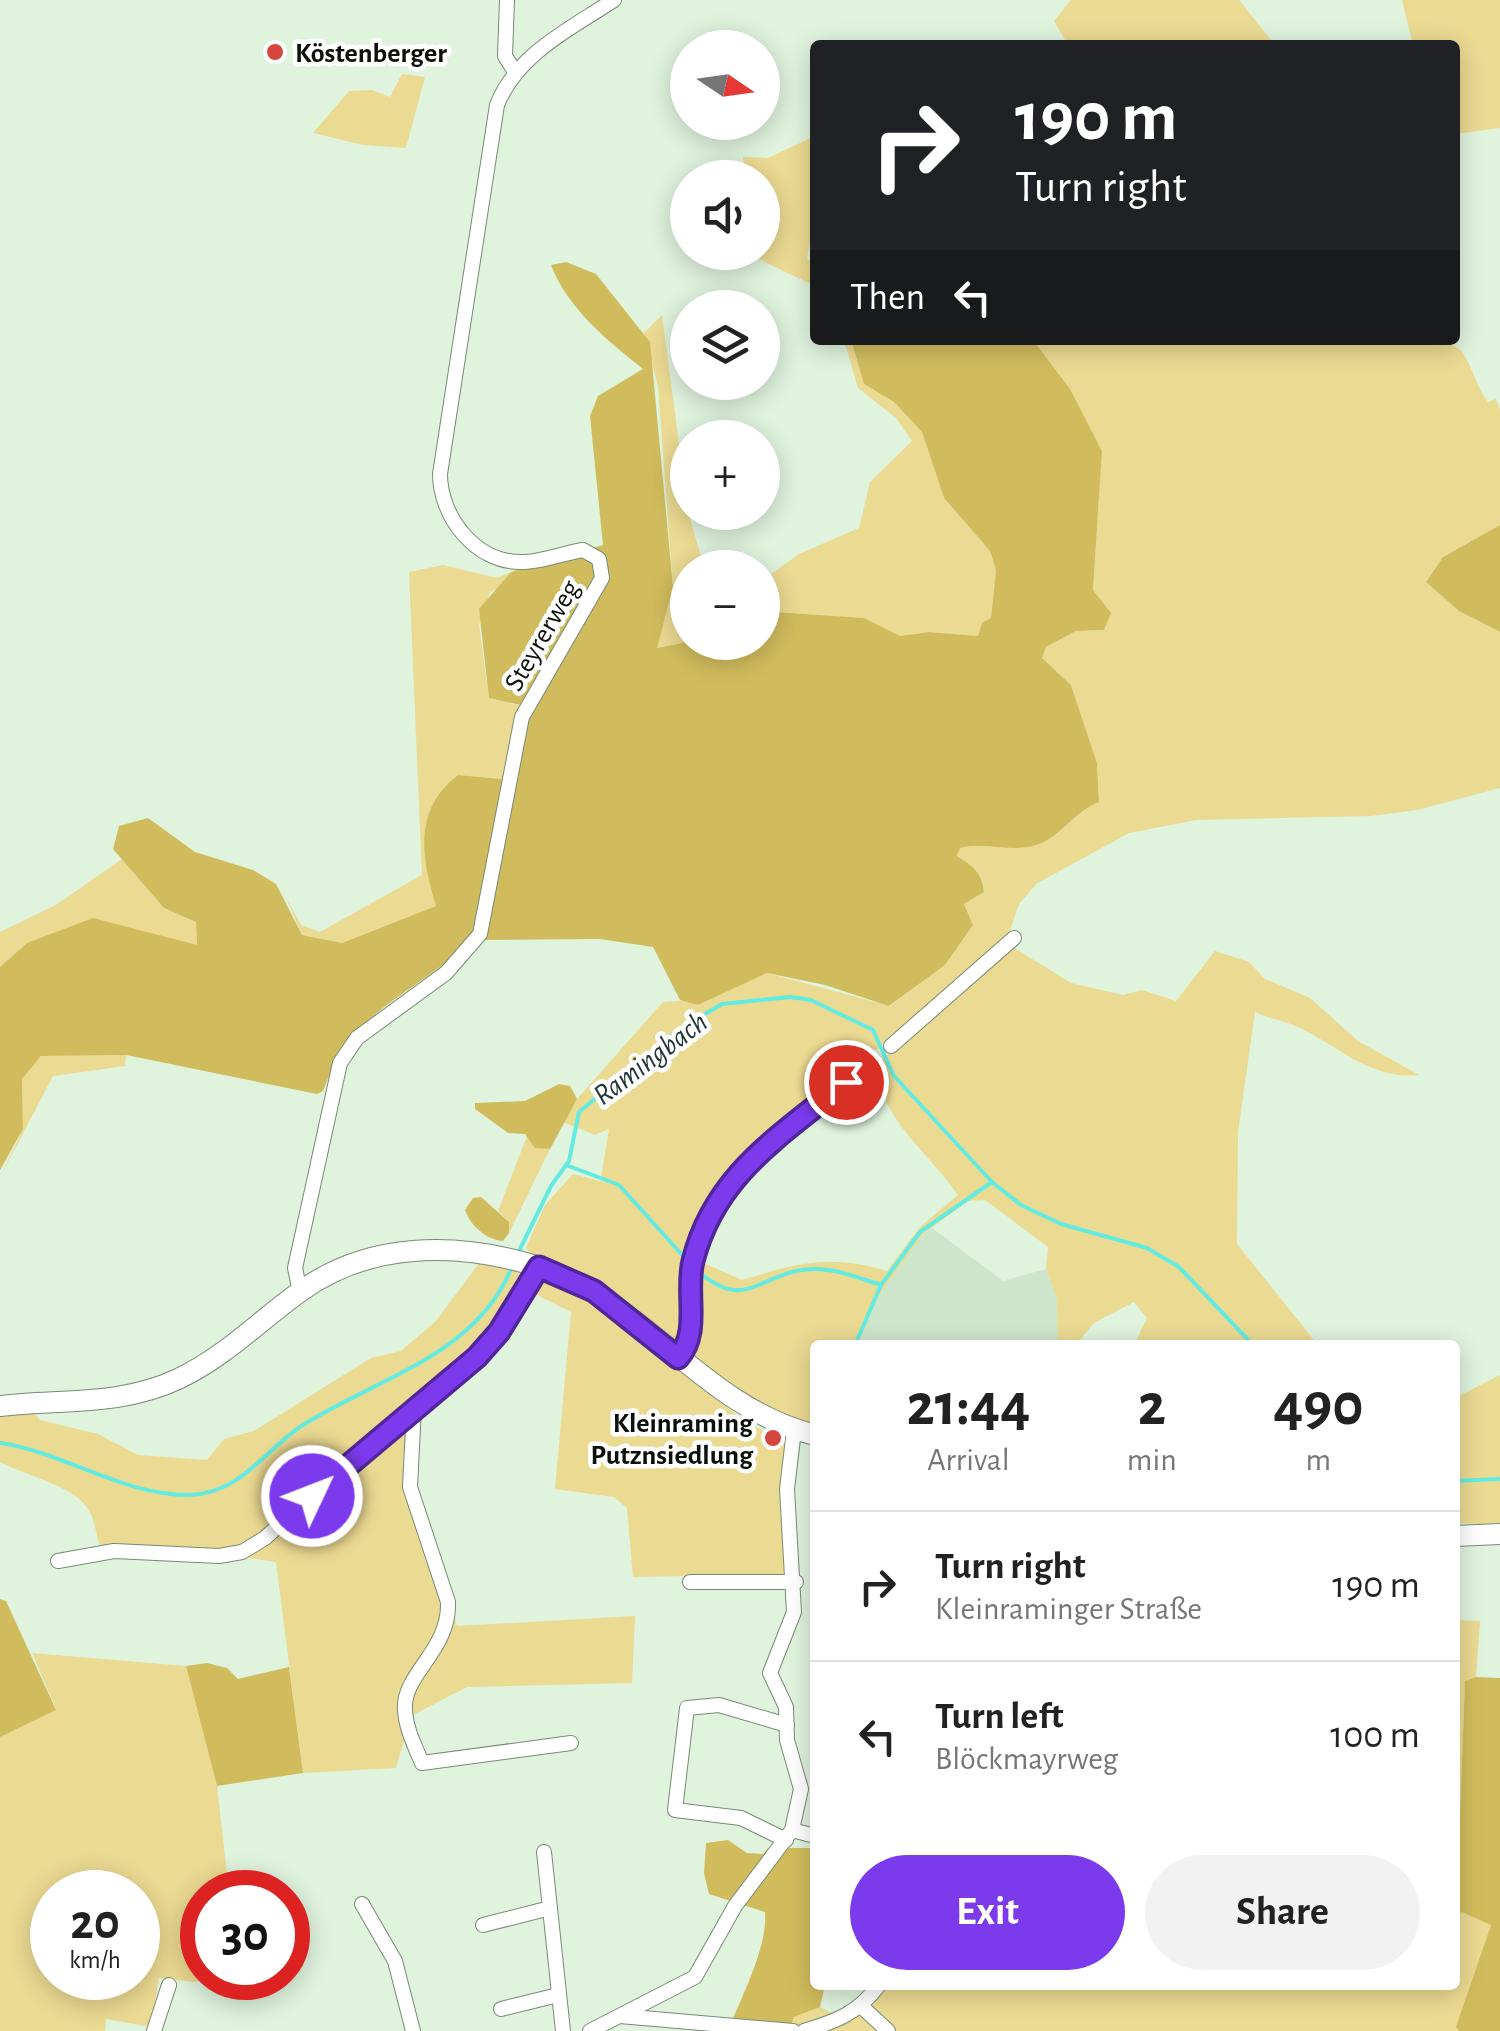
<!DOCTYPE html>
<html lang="en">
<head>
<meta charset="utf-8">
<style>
	:root { --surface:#fff; --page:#f2f2f2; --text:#222; --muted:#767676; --line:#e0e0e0; --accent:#7c3aed }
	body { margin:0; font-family:"Alegreya Sans",sans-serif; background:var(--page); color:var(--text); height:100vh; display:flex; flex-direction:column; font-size:38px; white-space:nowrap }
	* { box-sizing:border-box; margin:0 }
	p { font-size:32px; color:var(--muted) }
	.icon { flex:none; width:55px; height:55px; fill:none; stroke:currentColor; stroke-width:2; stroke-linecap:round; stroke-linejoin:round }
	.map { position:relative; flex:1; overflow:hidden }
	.panel { position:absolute; left:810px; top:1340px; width:650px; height:650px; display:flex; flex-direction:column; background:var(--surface); border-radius:10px; box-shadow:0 5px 25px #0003 }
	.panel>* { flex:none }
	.banner { position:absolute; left:810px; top:40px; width:650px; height:305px; border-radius:10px; box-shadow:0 5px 25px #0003; background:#202124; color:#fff; overflow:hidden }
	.needle { width:65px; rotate:103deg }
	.controls { position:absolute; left:670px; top:30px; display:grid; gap:20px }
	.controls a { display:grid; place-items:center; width:110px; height:110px; border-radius:50%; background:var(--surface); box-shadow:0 5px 25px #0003; font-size:50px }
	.speed { position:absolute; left:30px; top:1870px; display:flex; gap:20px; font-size:50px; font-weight:700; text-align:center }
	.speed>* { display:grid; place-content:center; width:130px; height:130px; border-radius:50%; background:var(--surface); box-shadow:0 5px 25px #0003; line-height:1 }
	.speed small { font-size:25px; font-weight:400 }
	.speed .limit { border:15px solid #d22; background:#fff; color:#111 }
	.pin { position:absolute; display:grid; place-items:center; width:85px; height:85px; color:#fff; margin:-42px; border:5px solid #fff; border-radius:50%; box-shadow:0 2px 10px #0007 }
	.me { position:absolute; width:110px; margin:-55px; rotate:47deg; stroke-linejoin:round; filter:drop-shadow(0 0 8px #0008) }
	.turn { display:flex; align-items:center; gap:35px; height:210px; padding:0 40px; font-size:45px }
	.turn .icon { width:130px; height:130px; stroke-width:2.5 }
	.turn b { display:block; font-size:70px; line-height:85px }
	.then { display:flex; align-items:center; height:95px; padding:0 40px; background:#0003; gap:20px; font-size:38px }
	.eta { display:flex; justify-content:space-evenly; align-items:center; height:170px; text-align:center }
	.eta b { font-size:60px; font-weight:700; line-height:70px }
	.primary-button { display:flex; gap:20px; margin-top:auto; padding:20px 40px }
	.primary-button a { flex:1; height:115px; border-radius:60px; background:var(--accent); color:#fff; font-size:40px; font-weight:700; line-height:115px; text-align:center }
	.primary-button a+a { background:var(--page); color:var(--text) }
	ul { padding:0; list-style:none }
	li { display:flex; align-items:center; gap:30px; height:150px; padding:0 40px; border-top:2px solid var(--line) }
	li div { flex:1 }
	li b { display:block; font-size:38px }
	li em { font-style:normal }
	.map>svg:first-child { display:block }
	.built { fill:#cde5cb }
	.green { fill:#ebda92; fill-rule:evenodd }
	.forest { fill:#d1bc5d }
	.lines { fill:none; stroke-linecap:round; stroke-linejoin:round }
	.stream { stroke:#64ebe1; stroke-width:4 }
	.minor-casing { stroke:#788a76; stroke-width:16 }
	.secondary-casing { stroke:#788a76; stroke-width:22 }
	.minor { stroke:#fff; stroke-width:14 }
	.secondary { stroke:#fff; stroke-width:20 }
	.route-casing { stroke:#51269a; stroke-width:25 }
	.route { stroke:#7c3aed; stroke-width:18 }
	.poi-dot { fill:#d5473c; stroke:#fff; stroke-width:4 }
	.labels { text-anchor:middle; stroke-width:9; stroke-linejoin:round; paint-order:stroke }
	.poi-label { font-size:28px; font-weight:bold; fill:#0a110a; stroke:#fff; text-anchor:start }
	.street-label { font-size:28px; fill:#0a110a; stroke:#fff }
	.water-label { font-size:30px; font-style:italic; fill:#203836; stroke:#fff }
</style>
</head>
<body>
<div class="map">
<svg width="1500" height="2031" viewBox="0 0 1500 2031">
	<rect width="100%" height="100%" fill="#dff3dd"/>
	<path class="built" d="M 932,1228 L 1003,1281 L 1046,1269 L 1057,1300 L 1058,1345 L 858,1345 L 878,1297 L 923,1234 Z"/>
	<g class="green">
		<path d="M 1071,0 L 1239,0 L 1275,45 L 1068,45 L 1054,21 Z"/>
		<path d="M 1402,0 L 1500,0 L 1500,128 L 1455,134 L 1455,45 L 1413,45 Z"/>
		<path d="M 402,74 L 425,77 L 406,148 L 363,145 L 313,133 L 349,91 L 372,90 L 390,97 Z"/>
		<path d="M 815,136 L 815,220 L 807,258 L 815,266 L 815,286 L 746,253 L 762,252 L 762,178 L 746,177 L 743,157 L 768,158 Z"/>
		<path d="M 662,315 L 688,512 L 704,567 L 688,568 L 687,642 L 656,648 L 673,587 L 658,386 L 644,333 Z"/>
		<path d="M 844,340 L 851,340 L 864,384 L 894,402 L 922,432 L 944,498 L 990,551 L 996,570 L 991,618 L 978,636 L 929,632 L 900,636 L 863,618 L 776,612 L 763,617 L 763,580 L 799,554 L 859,528 L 870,482 L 912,441 L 896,418 L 858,388 Z"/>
		<path d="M 1033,340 L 1391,340 L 1391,344 C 1409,344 1450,336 1462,352 C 1473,367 1476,387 1488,402 L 1496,399 L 1500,410 L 1500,525 L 1443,557 L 1426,582 L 1459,611 L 1500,632 L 1500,788 L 1417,810 L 1371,816 L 1196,820 L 1129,833 L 1036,884 L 1019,904 L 1010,930 L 1016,949 L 1071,983 L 1123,995 L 1142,990 L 1176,1001 L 1215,951 L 1249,962 L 1265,979 L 1310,998 L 1358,1041 L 1419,1075 C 1371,1080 1340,1047 1300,1028 C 1286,1021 1269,1019 1255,1012 L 1238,1132 L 1237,1244 L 1318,1345 L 1134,1345 L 1147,1318 L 1134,1302 L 1094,1323 L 1079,1341 L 1058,1345 L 1057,1300 L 1046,1269 L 1048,1247 L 985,1200 L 968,1201 L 923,1234 L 878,1297 L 858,1345 L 815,1345 L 815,1430 L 751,1406 L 695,1358 L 695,1270 L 699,1261 L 742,1280 C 796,1264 828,1253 887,1271 L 920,1227 L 958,1195 C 927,1151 884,1122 874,1066 L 894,1049 L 888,1040 L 748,1156 L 716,1193 L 690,1255 L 686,1331 L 673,1347 L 610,1295 L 538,1260 L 526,1248 L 545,1205 L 573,1174 L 608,1183 L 601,1177 L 609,1129 L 595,1135 L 563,1122 L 577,1099 L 663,1002 L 691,1000 L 698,1005 L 767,973 L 890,1006 L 945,965 L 973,925 L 964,904 L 984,892 C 984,873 972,865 957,856 L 960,848 C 983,842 1009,852 1033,846 C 1059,840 1074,811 1099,802 L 1097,763 L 1071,685 L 1042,658 L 1046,647 L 1076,631 L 1104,630 L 1110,613 L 1093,590 L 1102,451 L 1070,389 Z"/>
		<path d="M 443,565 L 497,578 L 511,572 L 502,587 L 490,592 L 479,625 L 489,698 L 530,708 L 512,780 L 458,775 C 413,809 421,858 436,906 L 342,943 L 302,935 L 285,895 L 301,925 L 320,932 L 422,875 L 409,572 Z"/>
		<path d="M 122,859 L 164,908 L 196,922 L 197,945 L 27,943 L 0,967 L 0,932 L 56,905 Z"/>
		<path d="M 126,1055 L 125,1066 L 53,1076 L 0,1177 L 23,1129 L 22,1079 L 41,1056 Z"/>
		<path d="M 527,1136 L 536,1148 L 550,1149 L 509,1233 L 509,1222 L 498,1211 Z"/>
		<path d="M 480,1262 C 528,1273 573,1288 616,1316 C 674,1355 718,1414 784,1441 L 787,1574 L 633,1577 L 627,1508 L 614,1497 L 555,1489 L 571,1312 L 533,1293 L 512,1321 L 417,1412 L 414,1465 L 420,1499 L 457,1626 L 635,1616 L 632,1683 L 467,1687 L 411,1716 L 396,1768 L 303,1773 L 276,1562 L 249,1558 L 105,1557 C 96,1542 97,1526 90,1512 C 76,1485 25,1476 0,1462 L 0,1412 L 32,1411 L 40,1420 L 98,1434 L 138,1455 L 207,1460 L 224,1439 L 254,1431 L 371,1358 L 401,1351 L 436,1321 Z"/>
		<path d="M 1500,1375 L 1500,1525 L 1455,1523 L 1455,1398 Z"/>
		<path d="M 1455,1620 L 1480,1621 L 1476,1677 L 1465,1681 L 1460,1815 L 1455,1816 Z"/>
		<path d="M 32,1653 L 186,1666 L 217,1786 L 229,1892 L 202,1892 L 202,1978 L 212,1978 L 193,1982 L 159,1978 L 151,2027 L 106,2019 L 105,2031 L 0,2031 L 0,1737 L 56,1709 ZM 52,1892 L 138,1892 L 138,1978 L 52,1978 Z"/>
		<path d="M 1455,1909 L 1491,1924 L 1459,2031 L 788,2031 L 794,2017 L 820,2007 L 833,2014 L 860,2003 L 875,1985 L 1455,1985 Z"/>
	</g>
	<g class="forest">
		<path d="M 566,262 L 596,274 L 650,342 L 673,587 L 657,648 L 687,642 L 762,642 L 763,617 L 776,612 L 864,618 L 900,636 L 929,632 L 978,636 L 982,623 L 991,618 L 996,570 L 990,551 L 944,498 L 922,432 L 894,402 L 864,384 L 851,340 L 1033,340 L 1070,389 L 1102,451 L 1093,590 L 1111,613 L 1104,630 L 1076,631 L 1046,647 L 1042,658 L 1071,685 L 1097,763 L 1099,802 C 1074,811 1059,840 1033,846 C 1009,852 983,842 960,848 L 957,856 C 972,865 983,873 984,892 L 964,904 L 973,925 L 945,965 L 889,1006 L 825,985 L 767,973 L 698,1005 L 680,1000 L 653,947 L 600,939 L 471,940 C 432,981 376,1002 343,1048 C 334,1060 329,1077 323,1091 L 317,1094 L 126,1055 L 41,1056 L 22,1079 L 23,1129 L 0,1170 L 0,967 L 27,943 L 93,918 L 197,945 L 196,922 L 164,908 L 113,849 L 119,826 L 148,818 L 195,852 L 253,870 L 276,884 L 302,935 L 342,943 L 436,906 C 421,858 413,809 458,775 L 512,780 L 529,707 L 489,698 L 479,609 L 511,572 L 603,545 L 590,416 L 598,396 L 643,369 C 607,340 568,309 551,265 Z"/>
		<path d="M 1500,525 L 1500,632 L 1459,611 L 1426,582 L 1443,557 Z"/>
		<path d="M 559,1084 L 570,1086 L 577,1099 L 550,1149 L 535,1148 L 525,1134 L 508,1133 L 475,1109 L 475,1103 L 525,1101 Z"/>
		<path d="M 481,1197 L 509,1222 L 509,1233 L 503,1241 C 486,1240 470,1225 465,1210 L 473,1198 Z"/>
		<path d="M 0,1599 L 6,1601 L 56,1710 L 0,1737 Z"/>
		<path d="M 207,1663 L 227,1668 L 238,1679 L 289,1667 L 303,1773 L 217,1786 L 186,1666 Z"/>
		<path d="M 1476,1677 L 1500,1678 L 1500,2031 L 1459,2031 L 1456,2027 L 1491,1925 L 1455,1909 L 1455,1816 L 1460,1815 L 1465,1681 Z"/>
		<path d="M 728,1840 L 747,1853 L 763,1854 L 768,1848 L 815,1848 L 815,1985 L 825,1985 L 820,2007 L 794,2017 L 788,2031 L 728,2031 C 741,1997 768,1947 765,1912 L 709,1894 L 704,1873 L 706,1843 Z"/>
	</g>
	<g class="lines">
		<g class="stream">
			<path d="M 566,1165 L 619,1185 L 684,1257"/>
			<path d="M 517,1255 L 551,1186 L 569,1161 L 579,1112 L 678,1030 L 722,1004 L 790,997 L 811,1000 L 873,1030 L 894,1076 L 992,1182 L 1021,1205 L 1061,1224 L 1147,1248 L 1179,1267 L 1253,1345"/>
			<path d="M 701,1274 C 743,1307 754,1281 796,1271 C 825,1264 853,1276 881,1285 L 920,1232 L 992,1182"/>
			<path d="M 855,1345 L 881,1285"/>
			<path d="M 0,1443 C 64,1452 123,1496 190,1495 C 242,1493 264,1450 303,1425 C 375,1379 475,1356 511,1269"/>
			<path d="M 1455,1481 L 1500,1479"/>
		</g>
		<defs>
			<g id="minor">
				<path d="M 507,0 L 505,56 L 515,72"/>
				<path d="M 891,1046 L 1014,938"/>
				<path d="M 300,1292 L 295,1268 L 340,1063 L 357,1038 L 446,973 L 480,934 L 522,717 L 602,578 L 599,559 L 583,550 C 563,553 542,562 522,562 C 475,563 440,516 440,474 L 497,105 C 517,54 570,29 614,0"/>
				<path d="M 679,1358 L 689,1341 L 693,1261 L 707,1219 L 725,1185 L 872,1061"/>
				<path d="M 414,1408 L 410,1487 L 448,1602 C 450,1651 402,1674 405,1710 C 406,1729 415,1746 422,1763 L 571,1743"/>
				<path d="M 58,1561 L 114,1551 L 219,1556 L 242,1552 L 265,1538 L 352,1458 L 477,1357 L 499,1332 L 539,1267"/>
				<path d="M 690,1582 L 796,1582"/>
				<path d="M 792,1830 L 815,1836"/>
				<path d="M 786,1840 L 741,1818 L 675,1810 L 687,1708 L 719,1705 L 787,1725"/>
				<path d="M 544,1852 L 563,2031"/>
				<path d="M 362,1904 L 395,1961 L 413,2031"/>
				<path d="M 483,1925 L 550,1908"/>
				<path d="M 862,2007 L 888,2031"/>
				<path d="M 501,2009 L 558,1995"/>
				<path d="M 620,2016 L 793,2031"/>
				<path d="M 154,2031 L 169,1985"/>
				<path d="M 590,2031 L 695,1977 L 735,1906 L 792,1830 L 801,1789 L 787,1740 L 786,1707 L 770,1673 L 794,1612 L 787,1489 L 794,1430"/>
				<path d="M 804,2031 C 837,2021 858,2013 879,1985"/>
			</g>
			<g id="secondary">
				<path d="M 0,1406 C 61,1399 121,1406 178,1379 C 225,1357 260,1320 301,1291 C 369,1242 455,1242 533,1265 C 644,1298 700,1406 815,1435"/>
				<path d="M 1455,1536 L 1500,1534"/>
			</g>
		</defs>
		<use href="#minor" class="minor-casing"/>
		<use href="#secondary" class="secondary-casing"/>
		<use href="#minor" class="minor"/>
		<use href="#secondary" class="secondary"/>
	</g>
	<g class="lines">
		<defs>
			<path id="route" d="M 312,1496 L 477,1357 L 499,1332 L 539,1267 L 594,1291 L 678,1358 C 701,1333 685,1292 693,1261 C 715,1174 781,1136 846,1082"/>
		</defs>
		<use href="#route" class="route-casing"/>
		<use href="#route" class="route"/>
	</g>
	<g class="poi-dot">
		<circle cx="275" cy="52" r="10"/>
		<circle cx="773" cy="1438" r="10"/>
	</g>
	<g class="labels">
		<g class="poi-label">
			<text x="295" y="62">Köstenberger</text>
			<text x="753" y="1432" text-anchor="end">Kleinraming<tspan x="753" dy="32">Putznsiedlung</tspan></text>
		</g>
		<g class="street-label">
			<text transform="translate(541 635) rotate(-60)" y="10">Steyrerweg</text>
		</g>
		<g class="water-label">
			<text transform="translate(650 1058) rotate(-37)" y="10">Ramingbach</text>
		</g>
	</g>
</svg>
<div class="controls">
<a><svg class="needle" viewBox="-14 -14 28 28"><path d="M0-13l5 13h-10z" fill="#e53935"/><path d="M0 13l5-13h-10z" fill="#767676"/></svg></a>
<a><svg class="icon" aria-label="sound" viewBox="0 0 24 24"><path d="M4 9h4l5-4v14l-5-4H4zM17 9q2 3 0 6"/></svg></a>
<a><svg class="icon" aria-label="layers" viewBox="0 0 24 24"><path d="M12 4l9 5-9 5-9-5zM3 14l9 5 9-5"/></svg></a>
<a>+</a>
<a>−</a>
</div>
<div class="speed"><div>20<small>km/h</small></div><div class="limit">30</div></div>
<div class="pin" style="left:846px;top:1082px;background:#d93025"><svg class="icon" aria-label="arrive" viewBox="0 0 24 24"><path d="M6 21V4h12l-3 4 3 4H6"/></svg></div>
<svg class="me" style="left:312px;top:1496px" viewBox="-20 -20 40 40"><circle r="17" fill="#7c3aed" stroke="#fff" stroke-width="3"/><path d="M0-11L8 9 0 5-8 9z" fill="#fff"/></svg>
<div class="banner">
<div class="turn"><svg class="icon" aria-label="right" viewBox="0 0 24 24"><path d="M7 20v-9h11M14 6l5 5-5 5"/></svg><div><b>190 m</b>Turn right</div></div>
<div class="then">Then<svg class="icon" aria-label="left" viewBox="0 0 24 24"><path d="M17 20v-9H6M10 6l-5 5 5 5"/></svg></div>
</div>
<section class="panel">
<div class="eta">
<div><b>21:44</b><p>Arrival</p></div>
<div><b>2</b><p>min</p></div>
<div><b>490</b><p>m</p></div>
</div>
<ul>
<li><svg class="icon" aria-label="right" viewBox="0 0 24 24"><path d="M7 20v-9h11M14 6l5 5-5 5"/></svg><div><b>Turn right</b><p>Kleinraminger Straße</p></div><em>190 m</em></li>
<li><svg class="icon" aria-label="left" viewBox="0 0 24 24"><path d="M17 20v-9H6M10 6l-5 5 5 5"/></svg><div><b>Turn left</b><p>Blöckmayrweg</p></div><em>100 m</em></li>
</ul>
<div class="primary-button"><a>Exit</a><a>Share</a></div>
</section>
</div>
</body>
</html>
